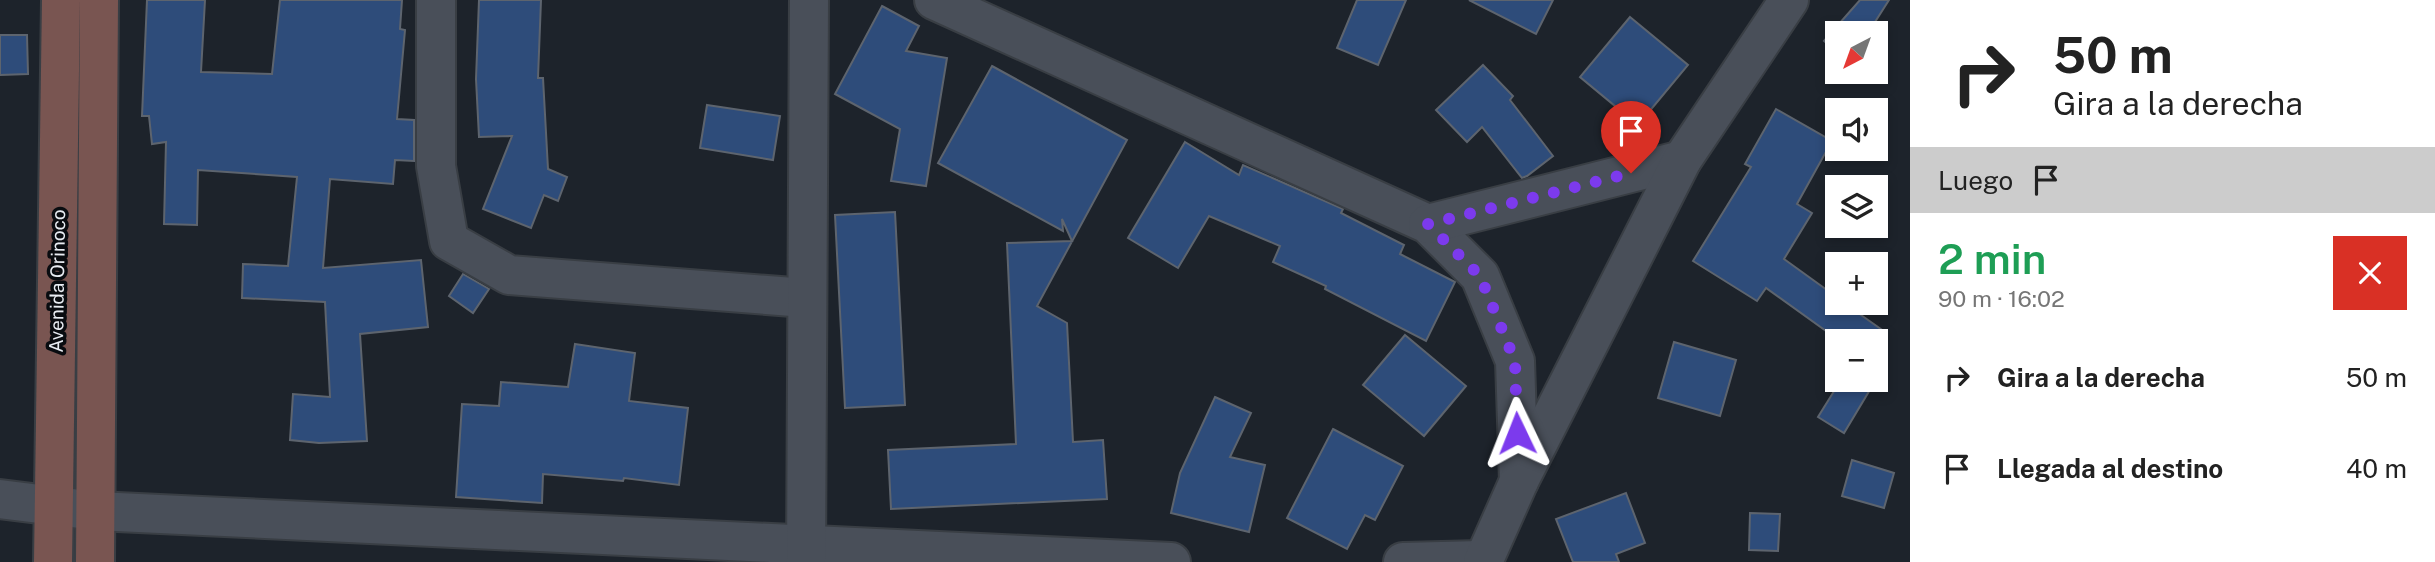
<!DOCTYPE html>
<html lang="es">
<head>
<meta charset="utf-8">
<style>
	:root { --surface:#fff; --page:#f6f6f6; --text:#222; --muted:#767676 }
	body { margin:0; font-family:"Public Sans",sans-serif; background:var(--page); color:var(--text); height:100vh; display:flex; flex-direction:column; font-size:26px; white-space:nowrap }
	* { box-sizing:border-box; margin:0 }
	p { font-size:23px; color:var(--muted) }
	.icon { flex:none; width:38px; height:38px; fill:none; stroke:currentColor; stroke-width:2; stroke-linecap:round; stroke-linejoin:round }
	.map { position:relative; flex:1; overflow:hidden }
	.drawer { display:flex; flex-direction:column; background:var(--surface); width:525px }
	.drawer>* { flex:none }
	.banner { background:#fff; color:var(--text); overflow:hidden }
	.needle { width:46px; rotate:221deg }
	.tools { position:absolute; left:1825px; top:21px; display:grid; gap:14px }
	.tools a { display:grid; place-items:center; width:63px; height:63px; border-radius:0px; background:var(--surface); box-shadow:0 4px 10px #0003; font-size:35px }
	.pin { position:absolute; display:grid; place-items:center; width:60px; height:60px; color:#fff; margin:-72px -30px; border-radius:50% 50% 50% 0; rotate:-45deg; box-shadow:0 0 7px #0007 }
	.pin .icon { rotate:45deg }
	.me { position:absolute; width:77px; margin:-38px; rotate:358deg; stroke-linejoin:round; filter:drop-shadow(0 0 5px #0008) }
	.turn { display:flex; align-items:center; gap:24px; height:147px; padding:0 28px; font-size:32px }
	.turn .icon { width:91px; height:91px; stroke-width:2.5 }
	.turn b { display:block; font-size:49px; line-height:60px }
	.then { display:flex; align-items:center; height:66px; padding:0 28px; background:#0003; gap:14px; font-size:26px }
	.round { display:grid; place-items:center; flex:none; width:74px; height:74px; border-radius:0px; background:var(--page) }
	.overview { display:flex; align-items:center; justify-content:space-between; height:119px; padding:0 28px }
	h1 { font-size:42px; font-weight:600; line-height:52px; color:#1e9e55 }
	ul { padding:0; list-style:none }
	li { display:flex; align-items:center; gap:21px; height:91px; padding:0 28px }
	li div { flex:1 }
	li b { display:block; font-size:26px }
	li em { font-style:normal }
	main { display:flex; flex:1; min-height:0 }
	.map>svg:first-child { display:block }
	.building { fill:#2e4c7a; stroke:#5d646e; stroke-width:2 }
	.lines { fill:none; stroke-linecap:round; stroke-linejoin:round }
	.minor-casing { stroke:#393e44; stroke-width:42 }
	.secondary-casing { stroke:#393e44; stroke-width:42 }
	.minor { stroke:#494f59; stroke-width:38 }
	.secondary { stroke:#795551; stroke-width:38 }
	.route { stroke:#7c3aed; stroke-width:12; stroke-dasharray:0 21.6 }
	.labels { text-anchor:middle; stroke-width:7; stroke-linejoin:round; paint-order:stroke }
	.street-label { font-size:19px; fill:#e9edf3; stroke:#090c10 }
</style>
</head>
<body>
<main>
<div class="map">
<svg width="1910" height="562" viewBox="0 0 1910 562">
	<rect width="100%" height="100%" fill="#1d232b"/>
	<g class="building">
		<path d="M 147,0 L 205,0 L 201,72 L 272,74 L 280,0 L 402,0 L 400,29 L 405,30 L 397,119 L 414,120 L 414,161 L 395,160 L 393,184 L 330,179 L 323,268 L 421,260 L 428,327 L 360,334 L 367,441 L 319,443 L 290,440 L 293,394 L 330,397 L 325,302 L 242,298 L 243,264 L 288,266 L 297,177 L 198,170 L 197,225 L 164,224 L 166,142 L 152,144 L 149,116 L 142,116 Z"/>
		<path d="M 479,0 L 541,0 L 538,78 L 543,78 L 548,169 L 567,177 L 558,201 L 544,195 L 531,228 L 483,209 L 512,136 L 479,137 L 476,79 Z"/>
		<path d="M 1357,0 L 1406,0 L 1378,65 L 1337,48 Z"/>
		<path d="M 1469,0 L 1553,0 L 1536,34 Z"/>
		<path d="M 1860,0 L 1889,0 L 1868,33 L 1838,33 L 1838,53 L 1824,41 Z"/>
		<path d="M 882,6 L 919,26 L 906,51 L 947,58 L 926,186 L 891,181 L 900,129 L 835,94 Z"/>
		<path d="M 1630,17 L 1688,65 L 1638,125 L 1580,77 Z"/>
		<path d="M 0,35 L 27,35 L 28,74 L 0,75 Z"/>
		<path d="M 1483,65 L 1513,96 L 1510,100 L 1553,156 L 1527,176 L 1522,178 L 1482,127 L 1467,142 L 1436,110 Z"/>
		<path d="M 992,66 L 1127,140 L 1037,306 L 1067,323 L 1073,442 L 1103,440 L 1107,499 L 891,509 L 888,450 L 1016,444 L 1007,243 L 1072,241 L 1062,219 L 1063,231 L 938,163 Z"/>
		<path d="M 707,105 L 780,116 L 773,160 L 700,148 Z"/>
		<path d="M 1776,109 L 1832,141 L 1797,204 L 1812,213 L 1784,259 L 1838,298 L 1838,303 L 1844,303 L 1885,332 L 1876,345 L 1876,341 L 1840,341 L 1766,288 L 1757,301 L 1693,261 L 1751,167 L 1745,164 Z"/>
		<path d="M 1185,142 L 1239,175 L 1243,165 L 1343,209 L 1341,213 L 1404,245 L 1400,254 L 1455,282 L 1426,341 L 1325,289 L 1326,286 L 1273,262 L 1280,246 L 1209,216 L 1178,268 L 1128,238 Z"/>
		<path d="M 895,212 L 905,405 L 845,408 L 835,215 Z"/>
		<path d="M 463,274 L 489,289 L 473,313 L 449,296 Z"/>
		<path d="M 1405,335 L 1466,386 L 1424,436 L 1363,385 Z"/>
		<path d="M 1674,342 L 1736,360 L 1720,416 L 1658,398 Z"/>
		<path d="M 575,344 L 635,353 L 629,401 L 688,408 L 679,485 L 624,478 L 623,481 L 543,474 L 542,503 L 456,497 L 462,404 L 499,406 L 501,382 L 568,387 Z"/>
		<path d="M 1841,380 L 1857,380 L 1871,388 L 1844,433 L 1818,417 Z"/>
		<path d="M 1215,397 L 1251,413 L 1230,457 L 1265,465 L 1249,532 L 1171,513 L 1180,473 Z"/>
		<path d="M 1333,429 L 1403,466 L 1375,520 L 1365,515 L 1347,549 L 1287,518 Z"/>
		<path d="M 1852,460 L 1894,473 L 1884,508 L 1842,496 Z"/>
		<path d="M 1626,493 L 1645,543 L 1616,554 L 1619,562 L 1573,562 L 1556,519 Z"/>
		<path d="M 1750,513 L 1780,514 L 1778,551 L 1749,550 Z"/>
	</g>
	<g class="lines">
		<defs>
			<g id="minor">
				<path d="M 436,0 L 436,166 L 449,241 L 509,275 L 806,298"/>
				<path d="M 934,0 L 1428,224 L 1480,276 L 1515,361 L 1519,481"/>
				<path d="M 1428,224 L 1682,160"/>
				<path d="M 0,499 L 96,511 L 1171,562"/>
				<path d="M 806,562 L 809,0"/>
				<path d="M 1403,562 L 1481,560"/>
				<path d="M 1483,562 L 1519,481 L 1682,160 L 1789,0"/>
			</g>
			<g id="secondary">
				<path d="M 53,562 L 61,0"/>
				<path d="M 95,562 L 99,0"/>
			</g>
		</defs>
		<use href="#minor" class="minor-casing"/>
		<use href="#secondary" class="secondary-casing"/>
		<use href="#minor" class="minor"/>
		<use href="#secondary" class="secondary"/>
	</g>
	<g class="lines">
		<path class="route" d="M 1517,433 L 1515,361 L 1480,276 L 1428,224 L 1631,173"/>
	</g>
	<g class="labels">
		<g class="street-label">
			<text transform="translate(57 281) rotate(-89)" y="7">Avenida Orinoco</text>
		</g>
	</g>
</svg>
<div class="tools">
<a><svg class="needle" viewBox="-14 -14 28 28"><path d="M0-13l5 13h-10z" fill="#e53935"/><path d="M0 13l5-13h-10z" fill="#767676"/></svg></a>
<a><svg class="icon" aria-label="sound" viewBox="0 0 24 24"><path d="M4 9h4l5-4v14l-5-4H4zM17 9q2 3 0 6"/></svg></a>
<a><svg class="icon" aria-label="layers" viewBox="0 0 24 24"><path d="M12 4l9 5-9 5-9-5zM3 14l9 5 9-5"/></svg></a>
<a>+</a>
<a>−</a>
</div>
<div class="pin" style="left:1631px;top:173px;background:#d93025"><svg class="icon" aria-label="arrive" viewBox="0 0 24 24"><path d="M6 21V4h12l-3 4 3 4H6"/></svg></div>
<svg class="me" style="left:1517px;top:433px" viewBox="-20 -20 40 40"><path d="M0-17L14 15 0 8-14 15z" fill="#7c3aed" stroke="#fff" stroke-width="4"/></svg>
</div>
<section class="drawer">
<div class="banner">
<div class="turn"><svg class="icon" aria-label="right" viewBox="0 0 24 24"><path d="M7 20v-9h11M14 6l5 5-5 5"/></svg><div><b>50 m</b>Gira a la derecha</div></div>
<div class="then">Luego<svg class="icon" aria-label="arrive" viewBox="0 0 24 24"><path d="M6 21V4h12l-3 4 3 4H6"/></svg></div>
</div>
<div class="overview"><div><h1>2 min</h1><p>90 m · 16:02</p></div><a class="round" style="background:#d93025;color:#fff"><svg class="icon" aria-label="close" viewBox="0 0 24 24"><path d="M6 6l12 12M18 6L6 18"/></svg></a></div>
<ul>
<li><svg class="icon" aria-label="right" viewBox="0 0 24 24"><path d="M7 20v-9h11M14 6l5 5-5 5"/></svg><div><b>Gira a la derecha</b></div><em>50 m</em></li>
<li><svg class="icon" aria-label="arrive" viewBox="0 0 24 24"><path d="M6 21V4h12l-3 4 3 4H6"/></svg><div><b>Llegada al destino</b></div><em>40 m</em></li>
</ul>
</section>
</main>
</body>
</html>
